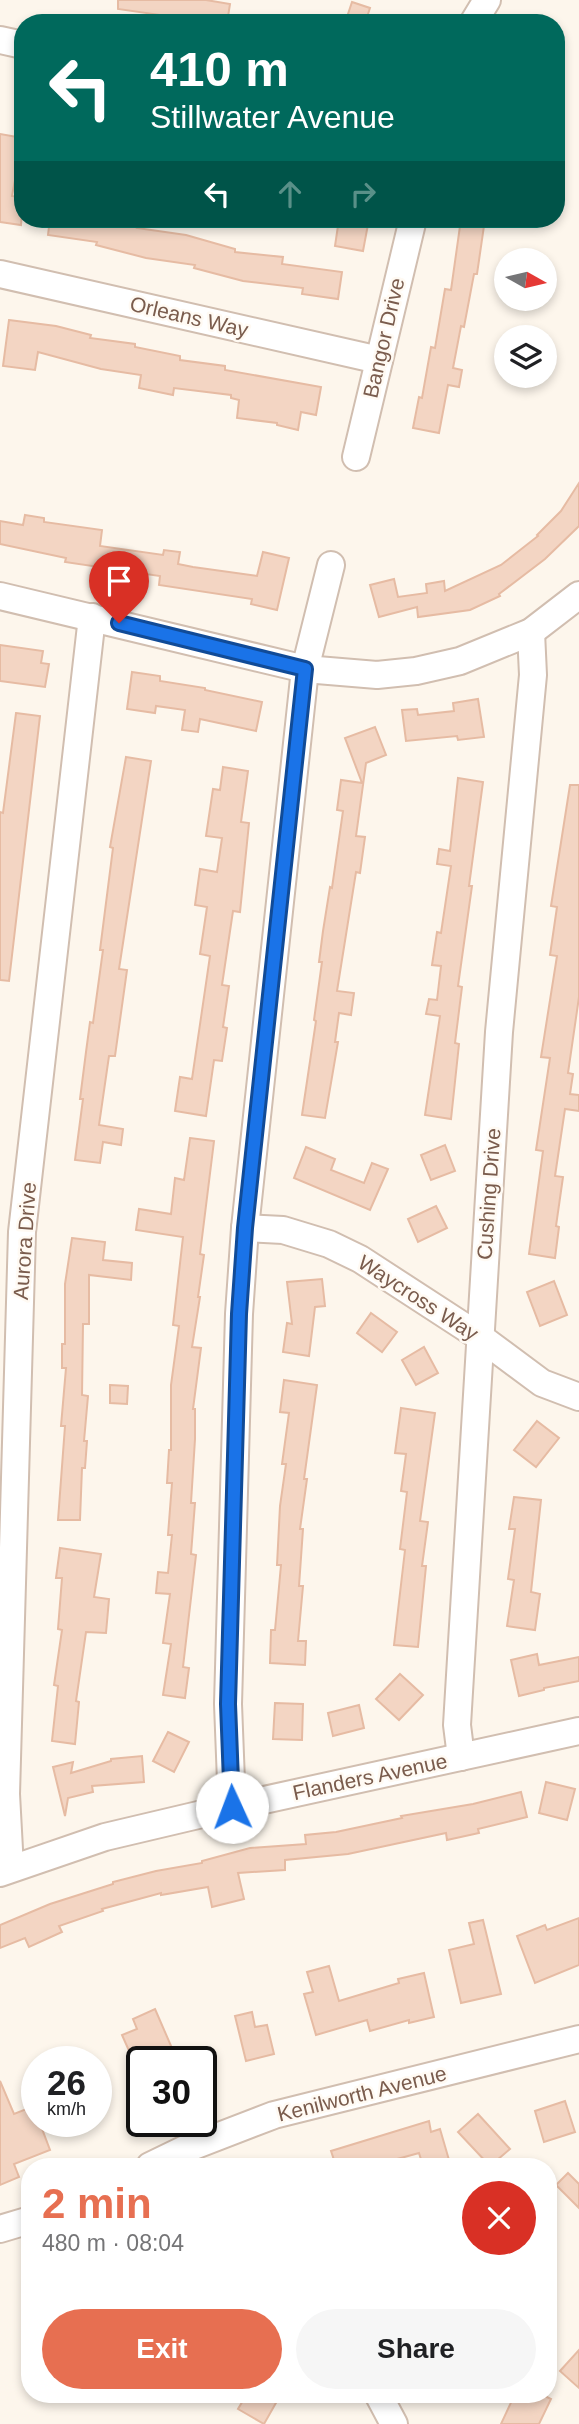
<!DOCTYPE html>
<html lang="en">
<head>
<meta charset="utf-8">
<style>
	:root { --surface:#fff; --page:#f6f6f6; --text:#202124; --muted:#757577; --accent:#e76f51 }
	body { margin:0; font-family:Arial,sans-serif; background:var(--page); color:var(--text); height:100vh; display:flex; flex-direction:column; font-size:26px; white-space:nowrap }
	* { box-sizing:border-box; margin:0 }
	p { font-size:23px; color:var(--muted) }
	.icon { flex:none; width:38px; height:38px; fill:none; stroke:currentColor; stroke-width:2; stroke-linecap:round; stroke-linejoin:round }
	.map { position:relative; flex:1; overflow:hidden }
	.panel { position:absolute; left:21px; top:2158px; width:536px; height:245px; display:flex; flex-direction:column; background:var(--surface); border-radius:28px; box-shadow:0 4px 10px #0003 }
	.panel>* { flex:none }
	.hud { position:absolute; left:14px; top:14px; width:551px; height:214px; border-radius:28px; box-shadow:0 4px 10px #0003; background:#00695c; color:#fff; overflow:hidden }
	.needle { width:46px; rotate:98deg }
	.fabs { position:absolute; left:494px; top:248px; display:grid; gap:14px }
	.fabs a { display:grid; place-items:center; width:63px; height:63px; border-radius:50%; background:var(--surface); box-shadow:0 4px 10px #0003; font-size:35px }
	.speed { position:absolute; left:21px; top:2046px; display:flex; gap:14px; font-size:35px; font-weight:700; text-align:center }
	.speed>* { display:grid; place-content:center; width:91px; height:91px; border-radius:50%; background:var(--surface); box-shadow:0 4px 10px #0003; line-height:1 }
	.speed small { font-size:18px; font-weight:400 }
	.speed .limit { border:4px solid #111; border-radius:10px; background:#fff; color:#111 }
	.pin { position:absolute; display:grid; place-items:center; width:60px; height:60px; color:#fff; margin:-72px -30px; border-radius:50% 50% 50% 0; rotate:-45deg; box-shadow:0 0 7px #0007 }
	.pin .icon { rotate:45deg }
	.me { position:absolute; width:77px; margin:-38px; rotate:358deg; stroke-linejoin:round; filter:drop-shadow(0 0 5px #0008) }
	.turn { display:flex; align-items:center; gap:24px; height:147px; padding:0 21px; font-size:32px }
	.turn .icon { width:91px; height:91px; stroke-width:2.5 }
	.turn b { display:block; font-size:49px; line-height:60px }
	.lanes { display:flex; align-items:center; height:66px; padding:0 21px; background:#0003; justify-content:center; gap:35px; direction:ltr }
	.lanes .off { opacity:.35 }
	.round { display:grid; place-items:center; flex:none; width:74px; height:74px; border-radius:37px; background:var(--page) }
	.summary { display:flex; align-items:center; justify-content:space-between; height:119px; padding:0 21px }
	h1 { font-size:42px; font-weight:700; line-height:52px; color:var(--accent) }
	.action { display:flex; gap:14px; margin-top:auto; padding:14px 21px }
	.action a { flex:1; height:80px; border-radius:42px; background:var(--accent); color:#fff; font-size:28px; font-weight:700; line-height:80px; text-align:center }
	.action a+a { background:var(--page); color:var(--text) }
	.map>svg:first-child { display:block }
	.building { fill:#f3d5c3; stroke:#e6bba3; stroke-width:2 }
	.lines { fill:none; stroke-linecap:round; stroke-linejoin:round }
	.minor-casing { stroke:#d1beb0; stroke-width:30 }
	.minor { stroke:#fff; stroke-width:26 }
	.route-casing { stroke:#114b97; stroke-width:18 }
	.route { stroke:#1a73e8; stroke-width:12 }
	.labels { text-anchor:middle; stroke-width:5; stroke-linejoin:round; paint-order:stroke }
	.street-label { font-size:21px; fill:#7a5c4d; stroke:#fffaf3 }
</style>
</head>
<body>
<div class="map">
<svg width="579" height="2424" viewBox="0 0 579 2424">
	<rect width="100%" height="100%" fill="#fdf6ec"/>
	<g class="building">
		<path d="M 118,0 L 206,0 L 230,4 L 227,23 L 187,23 L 188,19 L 118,9 Z"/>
		<path d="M 352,2 L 370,8 L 365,23 L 345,23 Z"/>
		<path d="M 0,134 L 23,138 L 23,165 L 18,164 L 12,196 L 23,198 L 21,225 L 0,222 Z"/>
		<path d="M 50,219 L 124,219 L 123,222 L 138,226 L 137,228 L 186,235 L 235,249 L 235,252 L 283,257 L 282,264 L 342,272 L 338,299 L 302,294 L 303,288 L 243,281 L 194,268 L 195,265 L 146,258 L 96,245 L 97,242 L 48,235 Z"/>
		<path d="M 339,219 L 369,219 L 363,251 L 335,246 Z"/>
		<path d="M 461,219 L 485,219 L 477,274 L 474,274 L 464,327 L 461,326 L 453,368 L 462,370 L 459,387 L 448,385 L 439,433 L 413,428 L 419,397 L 422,398 L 431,347 L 435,348 L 445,289 L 451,290 Z"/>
		<path d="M 9,320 L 56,326 L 91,335 L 90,338 L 135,344 L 135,347 L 180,356 L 180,360 L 225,366 L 225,370 L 321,387 L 316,415 L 301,412 L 298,430 L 277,425 L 277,423 L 237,418 L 239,400 L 231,398 L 231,395 L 174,388 L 173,395 L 139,388 L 141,375 L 101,369 L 38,352 L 35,370 L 3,366 Z"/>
		<path d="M 579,483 L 579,526 L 545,559 L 499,594 L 500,596 L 470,610 L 418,617 L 417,607 L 379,617 L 370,585 L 394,579 L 398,597 L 427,593 L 426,584 L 444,581 L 445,591 L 501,565 L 538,536 L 537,535 L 561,511 Z"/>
		<path d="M 25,515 L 44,518 L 44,522 L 102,530 L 100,546 L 163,555 L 164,550 L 180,552 L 178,564 L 193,567 L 257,576 L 263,552 L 289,558 L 277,610 L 251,604 L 252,599 L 159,585 L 160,576 L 65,562 L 66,558 L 0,544 L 0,521 L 23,525 Z"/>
		<path d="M 0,645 L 43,651 L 41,663 L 49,664 L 45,687 L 0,681 Z"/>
		<path d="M 132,672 L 160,676 L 160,681 L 205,688 L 205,690 L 262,702 L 256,731 L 200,719 L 198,732 L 182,730 L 185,710 L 156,706 L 155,713 L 127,709 Z"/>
		<path d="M 478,699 L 484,737 L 458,740 L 457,736 L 406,741 L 402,710 L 417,709 L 418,715 L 454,711 L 453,703 Z"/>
		<path d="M 16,713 L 40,716 L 9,981 L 0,980 L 0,812 L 3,813 Z"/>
		<path d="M 375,727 L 386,755 L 366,763 L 356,836 L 365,837 L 360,873 L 356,872 L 337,991 L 354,993 L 351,1015 L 339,1013 L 335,1042 L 338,1042 L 325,1118 L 302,1115 L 316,1021 L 314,1020 L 322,962 L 319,962 L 323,931 L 330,887 L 332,888 L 343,811 L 337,810 L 341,780 L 362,783 L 345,738 Z"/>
		<path d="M 126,757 L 151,761 L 119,969 L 127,970 L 120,1020 L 115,1056 L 109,1056 L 99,1125 L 123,1129 L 121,1145 L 103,1142 L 100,1163 L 75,1160 L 83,1099 L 80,1099 L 86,1052 L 90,1022 L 93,1023 L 103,950 L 100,950 L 113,848 L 110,847 Z"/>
		<path d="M 223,767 L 248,771 L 241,822 L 249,823 L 240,912 L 233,911 L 222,985 L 229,986 L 223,1027 L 227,1028 L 222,1061 L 214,1060 L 206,1116 L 175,1111 L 180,1077 L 192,1079 L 210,956 L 200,954 L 207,907 L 195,905 L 200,869 L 217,872 L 222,838 L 206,836 L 213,789 L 220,790 Z"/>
		<path d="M 458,778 L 483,782 L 469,886 L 472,886 L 458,986 L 462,987 L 455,1043 L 459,1044 L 451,1119 L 425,1115 L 440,1016 L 426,1014 L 429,999 L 437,1000 L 441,966 L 432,965 L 437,932 L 441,933 L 451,866 L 437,864 L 439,849 L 450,851 Z"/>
		<path d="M 570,785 L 579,785 L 579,997 L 568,1073 L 573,1074 L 570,1094 L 579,1095 L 579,1111 L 565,1109 L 555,1176 L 563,1177 L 556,1226 L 559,1227 L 555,1258 L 529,1254 L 543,1151 L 536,1150 L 550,1058 L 541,1057 L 557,956 L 550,955 L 557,907 L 551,906 Z"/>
		<path d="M 190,1138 L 214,1141 L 200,1254 L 204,1255 L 198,1297 L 200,1297 L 192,1347 L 201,1348 L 193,1409 L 195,1409 L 195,1439 L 191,1503 L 195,1503 L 191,1554 L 196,1555 L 183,1667 L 189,1668 L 185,1698 L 163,1695 L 171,1644 L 163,1643 L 170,1594 L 156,1593 L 158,1572 L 168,1573 L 172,1535 L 168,1535 L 172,1483 L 167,1483 L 169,1450 L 171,1450 L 171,1385 L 179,1326 L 173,1325 L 183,1237 L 136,1230 L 139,1209 L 171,1214 L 175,1178 L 184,1180 Z"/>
		<path d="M 445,1145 L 455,1171 L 431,1180 L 421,1155 Z"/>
		<path d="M 306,1147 L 335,1159 L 331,1170 L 364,1183 L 372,1163 L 388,1169 L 370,1210 L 294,1178 Z"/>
		<path d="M 436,1206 L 447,1228 L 418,1242 L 408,1219 Z"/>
		<path d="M 72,1238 L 105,1242 L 103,1260 L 132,1263 L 131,1280 L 89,1275 L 89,1324 L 83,1324 L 82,1395 L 88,1396 L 84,1441 L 87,1441 L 85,1468 L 82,1468 L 80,1520 L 58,1520 L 65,1426 L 61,1426 L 66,1368 L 62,1368 L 62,1344 L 65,1344 L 65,1284 Z"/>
		<path d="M 322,1279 L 325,1306 L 315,1307 L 309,1356 L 283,1352 L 287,1323 L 292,1324 L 287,1282 Z"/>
		<path d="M 554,1281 L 567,1315 L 540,1326 L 527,1292 Z"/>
		<path d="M 371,1313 L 397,1332 L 382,1352 L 357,1333 Z"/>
		<path d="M 424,1347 L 438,1373 L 416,1385 L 402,1360 Z"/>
		<path d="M 284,1380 L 317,1385 L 304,1479 L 307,1479 L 300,1529 L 303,1529 L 299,1586 L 303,1586 L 298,1641 L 306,1641 L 305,1665 L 270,1663 L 271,1630 L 275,1630 L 281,1565 L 277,1565 L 280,1506 L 286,1464 L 282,1464 L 289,1413 L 280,1412 Z"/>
		<path d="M 110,1385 L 128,1386 L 127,1404 L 110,1403 Z"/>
		<path d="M 401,1408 L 435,1413 L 420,1521 L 428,1522 L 422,1566 L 426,1566 L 418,1647 L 394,1645 L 405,1550 L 400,1549 L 407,1492 L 401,1491 L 406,1454 L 395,1453 Z"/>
		<path d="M 537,1421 L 559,1438 L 536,1467 L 514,1450 Z"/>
		<path d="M 514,1497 L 541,1500 L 531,1592 L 540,1594 L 535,1630 L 507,1626 L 514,1580 L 508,1579 L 515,1529 L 509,1529 Z"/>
		<path d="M 60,1548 L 101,1554 L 94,1597 L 109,1599 L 106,1633 L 86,1632 L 76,1701 L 79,1702 L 75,1744 L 52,1741 L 58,1686 L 54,1685 L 62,1630 L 58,1629 L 62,1578 L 56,1578 Z"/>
		<path d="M 537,1654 L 539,1665 L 579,1657 L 579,1681 L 544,1688 L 544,1690 L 519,1696 L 511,1660 Z"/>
		<path d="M 400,1674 L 423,1695 L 399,1720 L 376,1699 Z"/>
		<path d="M 275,1703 L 303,1704 L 302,1740 L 273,1739 Z"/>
		<path d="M 359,1705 L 364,1728 L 333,1736 L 328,1713 Z"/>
		<path d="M 168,1732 L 189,1742 L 174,1772 L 153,1761 Z"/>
		<path d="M 142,1756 L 144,1782 L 92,1786 L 93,1792 L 68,1798 L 65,1816 L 53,1767 L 73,1762 L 71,1773 L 111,1761 L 111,1759 Z"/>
		<path d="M 546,1782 L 575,1789 L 567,1820 L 539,1813 Z"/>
		<path d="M 521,1792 L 527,1817 L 478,1829 L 479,1833 L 447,1840 L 446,1833 L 348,1854 L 285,1860 L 285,1870 L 238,1873 L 244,1899 L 212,1907 L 208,1887 L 161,1895 L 161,1893 L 102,1909 L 103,1911 L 59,1926 L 62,1932 L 29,1947 L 25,1938 L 0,1948 L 0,1925 L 50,1904 L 113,1884 L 113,1882 L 156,1871 L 202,1863 L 202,1861 L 250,1848 L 306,1844 L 305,1835 L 336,1832 L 402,1818 L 401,1816 L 473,1804 Z"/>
		<path d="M 579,1918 L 579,1965 L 535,1983 L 517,1936 L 545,1925 L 547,1930 Z"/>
		<path d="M 483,1920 L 501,1994 L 461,2003 L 449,1950 L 474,1944 L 469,1923 Z"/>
		<path d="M 329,1966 L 339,2001 L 399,1983 L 398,1979 L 424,1973 L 434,2017 L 409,2023 L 409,2020 L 370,2031 L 367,2020 L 316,2035 L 304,1994 L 313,1992 L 307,1972 Z"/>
		<path d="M 155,2009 L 178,2062 L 134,2062 L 122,2035 L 137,2029 L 133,2019 Z"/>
		<path d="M 252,2012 L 255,2027 L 267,2025 L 274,2054 L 246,2061 L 235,2016 Z"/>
		<path d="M 0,2081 L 14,2114 L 34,2106 L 37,2121 L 39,2121 L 50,2150 L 14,2164 L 19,2177 L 0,2185 Z"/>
		<path d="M 565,2101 L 575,2132 L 544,2142 L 535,2111 Z"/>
		<path d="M 478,2114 L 510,2149 L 490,2166 L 458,2132 Z"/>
		<path d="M 429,2121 L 431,2132 L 440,2129 L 449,2160 L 423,2166 L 419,2153 L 379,2164 L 380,2166 L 336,2166 L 331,2151 Z"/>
		<path d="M 568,2173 L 579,2184 L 579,2208 L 556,2185 Z"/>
		<path d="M 579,2350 L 579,2388 L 560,2371 Z"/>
		<path d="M 247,2394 L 281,2394 L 264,2424 L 238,2409 Z"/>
		<path d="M 515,2394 L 541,2394 L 551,2399 L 539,2424 L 501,2424 Z"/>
	</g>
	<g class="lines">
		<defs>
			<g id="minor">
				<path d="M 473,23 L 487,0"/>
				<path d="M 0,40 L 23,45"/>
				<path d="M 0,274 L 379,360"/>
				<path d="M 356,457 L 413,219"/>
				<path d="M 0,596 L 305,669 L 377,675 L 416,671 L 460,661 L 531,632 L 579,595"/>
				<path d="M 245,1228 L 283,1230 L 329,1244 L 360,1259 L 480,1337 L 542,1383 L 579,1397"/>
				<path d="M 461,1757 L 457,1725 L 499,1032 L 533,675 L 531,632"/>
				<path d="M 232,1807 L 228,1704 L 239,1314 L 245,1228 L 305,669 L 331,565"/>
				<path d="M 10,1868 L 6,1794 L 22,1232 L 92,617"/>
				<path d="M 0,1873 L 105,1837 L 232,1807 L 579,1731"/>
				<path d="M 150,2166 L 183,2150 L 274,2115 L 579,2039"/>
				<path d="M 0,2229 L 30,2220"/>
				<path d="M 378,2394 L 394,2424"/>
			</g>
		</defs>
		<use href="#minor" class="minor-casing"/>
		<use href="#minor" class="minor"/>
	</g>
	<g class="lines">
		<defs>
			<path id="route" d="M 119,623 L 305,669 L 245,1228 L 239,1314 L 228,1704 L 232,1807"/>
		</defs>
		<use href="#route" class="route-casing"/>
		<use href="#route" class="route"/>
	</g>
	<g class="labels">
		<g class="street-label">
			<text transform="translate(189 317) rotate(13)" y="7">Orleans Way</text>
			<text transform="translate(384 338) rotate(-77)" y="7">Bangor Drive</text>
			<text transform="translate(489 1194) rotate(-86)" y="7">Cushing Drive</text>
			<text transform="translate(25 1241) rotate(-86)" y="7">Aurora Drive</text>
			<text transform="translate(418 1298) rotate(33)" y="7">Waycross Way</text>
			<text transform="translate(370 1777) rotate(-12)" y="7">Flanders Avenue</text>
			<text transform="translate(362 2094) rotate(-14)" y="7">Kenilworth Avenue</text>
		</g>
	</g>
</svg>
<div class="fabs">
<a><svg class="needle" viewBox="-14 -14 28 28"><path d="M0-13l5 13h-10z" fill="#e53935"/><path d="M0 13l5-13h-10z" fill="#757577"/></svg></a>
<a><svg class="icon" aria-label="layers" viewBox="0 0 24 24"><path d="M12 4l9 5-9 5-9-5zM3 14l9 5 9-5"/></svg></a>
</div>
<div class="speed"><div>26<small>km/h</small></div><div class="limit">30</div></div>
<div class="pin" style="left:119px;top:623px;background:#d93025"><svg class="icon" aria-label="arrive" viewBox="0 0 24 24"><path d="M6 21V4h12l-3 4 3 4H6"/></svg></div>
<svg class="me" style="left:232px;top:1807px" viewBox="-20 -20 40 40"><circle r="19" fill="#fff"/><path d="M0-13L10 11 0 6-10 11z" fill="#1a73e8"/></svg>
<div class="hud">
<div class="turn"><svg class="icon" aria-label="left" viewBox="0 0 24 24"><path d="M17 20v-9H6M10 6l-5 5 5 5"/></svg><div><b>410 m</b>Stillwater Avenue</div></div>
<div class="lanes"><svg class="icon" aria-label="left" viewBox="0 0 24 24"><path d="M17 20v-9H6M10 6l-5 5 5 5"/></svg><svg class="icon off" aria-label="ahead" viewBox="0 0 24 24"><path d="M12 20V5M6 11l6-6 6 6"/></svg><svg class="icon off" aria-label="right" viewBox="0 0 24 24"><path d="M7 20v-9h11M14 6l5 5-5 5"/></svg></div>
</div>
<section class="panel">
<div class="summary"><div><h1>2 min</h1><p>480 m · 08:04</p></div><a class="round" style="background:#d93025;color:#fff"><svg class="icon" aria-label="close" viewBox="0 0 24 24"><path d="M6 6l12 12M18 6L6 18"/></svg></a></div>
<div class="action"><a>Exit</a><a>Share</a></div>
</section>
</div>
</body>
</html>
